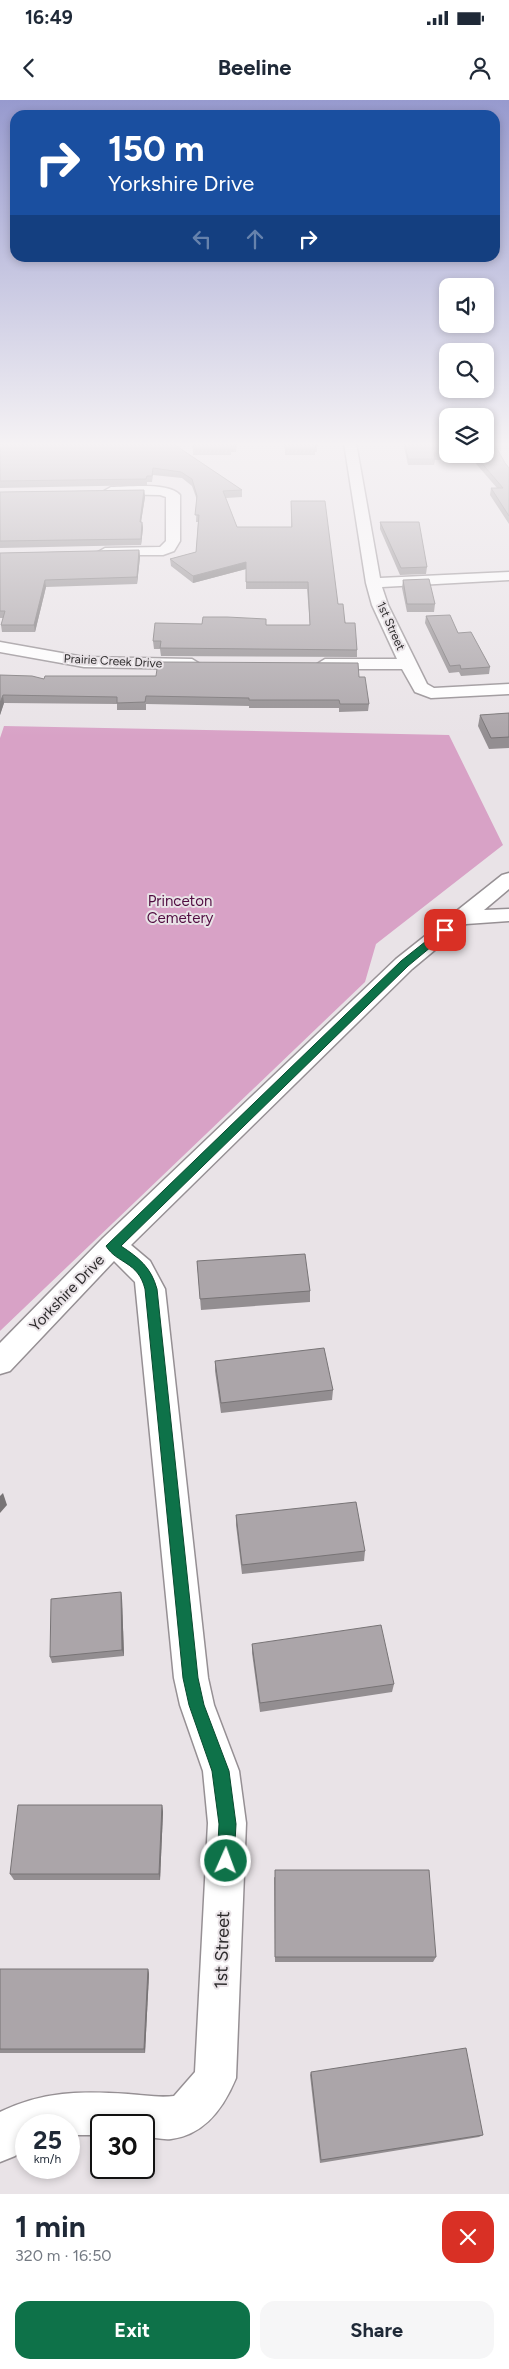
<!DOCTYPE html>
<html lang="en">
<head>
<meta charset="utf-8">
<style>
	:root { --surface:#fff; --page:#f6f6f7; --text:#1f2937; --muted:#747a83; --accent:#0e7249 }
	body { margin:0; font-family:Figtree,sans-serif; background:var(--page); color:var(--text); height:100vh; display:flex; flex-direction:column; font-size:19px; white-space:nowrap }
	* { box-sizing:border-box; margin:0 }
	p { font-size:16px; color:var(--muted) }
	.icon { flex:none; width:28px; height:28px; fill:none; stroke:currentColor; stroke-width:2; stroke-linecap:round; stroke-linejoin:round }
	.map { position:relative; height:2094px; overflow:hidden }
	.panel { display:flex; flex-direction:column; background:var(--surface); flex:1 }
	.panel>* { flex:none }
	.guide { position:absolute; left:10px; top:10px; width:490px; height:152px; border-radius:15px; box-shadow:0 2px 8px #0003; background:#1a4fa0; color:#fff; overflow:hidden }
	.fabs { position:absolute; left:439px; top:178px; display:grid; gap:10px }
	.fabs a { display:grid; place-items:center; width:55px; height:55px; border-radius:10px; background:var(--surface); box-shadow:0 2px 8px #0003; font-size:25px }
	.speed { position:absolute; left:15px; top:2014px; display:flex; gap:10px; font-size:25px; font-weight:700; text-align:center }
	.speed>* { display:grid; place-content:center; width:65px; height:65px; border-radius:50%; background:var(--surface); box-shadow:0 2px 8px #0003; line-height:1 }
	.speed small { font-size:12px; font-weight:400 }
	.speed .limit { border:2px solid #111; border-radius:8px; background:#fff; color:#111 }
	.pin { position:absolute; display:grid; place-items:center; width:42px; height:42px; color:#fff; margin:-21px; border-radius:10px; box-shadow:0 2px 8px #0006 }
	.me { position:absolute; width:55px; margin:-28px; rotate:2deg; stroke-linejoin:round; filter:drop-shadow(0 0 4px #0008) }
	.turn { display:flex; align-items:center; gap:18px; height:105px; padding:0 15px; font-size:22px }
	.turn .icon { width:65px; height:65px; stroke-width:2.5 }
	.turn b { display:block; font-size:35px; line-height:42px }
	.lanes { display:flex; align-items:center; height:48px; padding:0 15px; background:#0003; justify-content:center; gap:25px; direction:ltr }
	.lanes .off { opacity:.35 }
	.round { display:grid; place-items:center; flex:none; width:52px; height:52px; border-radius:15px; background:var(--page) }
	.summary { display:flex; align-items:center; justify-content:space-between; height:85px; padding:0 15px }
	h1 { font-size:30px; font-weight:700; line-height:38px }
	.cta { display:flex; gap:10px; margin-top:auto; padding:10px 15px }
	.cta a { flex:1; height:58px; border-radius:15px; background:var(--accent); color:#fff; font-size:20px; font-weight:700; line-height:58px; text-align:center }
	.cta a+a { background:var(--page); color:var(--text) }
	.status { display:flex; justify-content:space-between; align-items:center; height:35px; padding:0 25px; background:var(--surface); direction:ltr }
	.status svg { height:14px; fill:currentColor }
	header { display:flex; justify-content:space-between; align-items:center; height:65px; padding:0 15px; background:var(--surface); font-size:22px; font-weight:700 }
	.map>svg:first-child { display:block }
	.green { fill:#d8a2c6 }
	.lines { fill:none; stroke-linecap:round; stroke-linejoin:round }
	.minor-casing { stroke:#969094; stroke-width:3 }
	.minor { fill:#fff; fill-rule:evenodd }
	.wall { fill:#938e91 }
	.shaded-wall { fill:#787476 }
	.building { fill:#aba5a9; stroke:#787476 }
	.route { fill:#0e7249; stroke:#094a2f }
	.labels { text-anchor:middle; stroke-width:4; stroke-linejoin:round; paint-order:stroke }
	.far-street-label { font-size:12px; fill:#2e2c2d; stroke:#e9e3e7 }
	.park-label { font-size:15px; fill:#510d41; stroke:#e9e3e7 }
	.street-label { font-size:15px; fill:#2e2c2d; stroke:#e9e3e7 }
	.near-street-label { font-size:18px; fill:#2e2c2d; stroke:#e9e3e7 }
</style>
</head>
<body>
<div class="status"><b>16:49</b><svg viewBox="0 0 49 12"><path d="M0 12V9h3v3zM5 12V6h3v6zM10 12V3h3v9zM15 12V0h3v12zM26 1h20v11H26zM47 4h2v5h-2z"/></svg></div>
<header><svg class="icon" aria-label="back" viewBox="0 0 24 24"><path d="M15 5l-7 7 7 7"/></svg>Beeline<svg class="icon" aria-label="person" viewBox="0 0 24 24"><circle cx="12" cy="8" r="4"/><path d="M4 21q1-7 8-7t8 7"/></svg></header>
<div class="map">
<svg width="509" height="2094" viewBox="0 0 509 2094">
	<rect width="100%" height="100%" fill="#e9e3e7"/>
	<path class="green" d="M 4,626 L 449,635 L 503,745 L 376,844 L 365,882 L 0,1231 L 0,638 Z"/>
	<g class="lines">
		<defs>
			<g id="minor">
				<path d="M 344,343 L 356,343 L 380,478 L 509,472 L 509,480 L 382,487 L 388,505 L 427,584 L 434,588 L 509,584 L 509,594 L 431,598 L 415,592 L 402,569 L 325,569 L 317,564 L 325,559 L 397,559 L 372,505 L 366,483 Z"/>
				<path d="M 111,387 C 128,387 169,382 180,395 L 180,441 L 174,451 L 163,455 L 100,455 L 98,452 L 105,448 L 160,447 L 166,441 L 166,397 L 160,395 L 106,394 L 104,391 Z"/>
				<path d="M 0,542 L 84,557 L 192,559 L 200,564 L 192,569 L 84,567 L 0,552 Z"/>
				<path d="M 509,773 L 509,789 L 484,810 L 509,809 L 509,821 L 466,824 L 412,869 L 131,1145 L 150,1161 L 165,1189 L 208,1578 L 214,1605 L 239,1671 L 246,1723 L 236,1978 C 224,2007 205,2035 171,2039 C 162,2040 153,2037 144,2037 L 144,2025 L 101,2025 L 101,2035 L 69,2035 L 69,2025 L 26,2025 L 26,2045 L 15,2056 L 0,2062 L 0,2012 C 44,1991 80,1991 128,1994 C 143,1995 159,1998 174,1996 L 195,1972 L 208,1723 L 203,1671 L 180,1605 L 174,1578 L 135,1182 L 114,1161 L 10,1271 L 0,1274 L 0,1243 L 103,1138 L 396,859 L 502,775 Z"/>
			</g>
		</defs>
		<use href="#minor" class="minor-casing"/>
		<use href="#minor" class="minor"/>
	</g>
	<g class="wall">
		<path d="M 0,343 L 172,343 L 242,390 L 242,397 L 226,398 L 237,427 L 291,427 L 291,401 L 338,504 L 357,550 L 357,557 L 161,556 L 160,549 L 154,549 L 153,541 L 266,525 L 310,525 L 307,489 L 246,489 L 246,469 L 193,483 L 171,466 L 170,459 L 196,452 L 198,422 L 196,422 L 197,400 L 192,386 L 182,378 L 153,375 L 152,382 L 147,382 L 147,385 L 0,388 Z"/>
		<path d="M 237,343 L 236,352 L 231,352 L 231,355 L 193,355 L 193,349 Z"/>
		<path d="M 285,343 L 317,343 L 317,352 L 315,352 L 315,355 L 285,355 Z"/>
		<path d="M 403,343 L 448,343 L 448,354 L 485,354 L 505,363 L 509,368 L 509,424 L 490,395 L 491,388 L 497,388 L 472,359 L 435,360 L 434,365 L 408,365 Z"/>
		<path d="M 144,390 L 145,397 L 141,422 L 142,422 L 143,428 L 141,445 L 0,448 L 0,392 Z"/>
		<path d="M 380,422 L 427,467 L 426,474 L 400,475 L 380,429 Z"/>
		<path d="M 139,450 L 140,457 L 137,484 L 46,487 L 35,532 L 2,532 L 1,525 L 3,518 L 0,518 L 0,453 Z"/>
		<path d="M 403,480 L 435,504 L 434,512 L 407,512 L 402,488 Z"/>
		<path d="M 426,516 L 458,533 L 490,567 L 489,574 L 461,576 L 459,572 L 449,573 L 425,523 Z"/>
		<path d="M 0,575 L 44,579 L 359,577 L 369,604 L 368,611 L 339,612 L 339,608 L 249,608 L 249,606 L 146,604 L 146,610 L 117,610 L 117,604 L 4,603 L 0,615 Z"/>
		<path d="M 509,613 L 509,648 L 489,649 L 478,626 L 480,615 Z"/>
		<path d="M 197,1161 L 310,1191 L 310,1202 L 201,1210 Z"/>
		<path d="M 215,1261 L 333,1290 L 332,1300 L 221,1313 L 215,1271 Z"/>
		<path d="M 236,1415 L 365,1451 L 364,1461 L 242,1474 L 236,1425 Z"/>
		<path d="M 121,1492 L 122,1499 L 124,1556 L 52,1563 L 50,1557 Z"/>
		<path d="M 252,1544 L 394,1584 L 392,1592 L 260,1612 L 252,1553 Z"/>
		<path d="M 162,1705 L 163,1712 L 160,1780 L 14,1780 L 10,1774 Z"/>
		<path d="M 274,1777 L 436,1857 L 433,1862 L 275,1862 Z"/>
		<path d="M 0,1869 L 148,1869 L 149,1874 L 145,1953 L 0,1953 Z"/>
		<path d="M 311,1972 L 483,2035 L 479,2037 L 320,2063 L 310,1975 Z"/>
	</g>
	<g class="shaded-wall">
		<path d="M 144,390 L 145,397 L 140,428 L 140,422 Z"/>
		<path d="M 142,422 L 143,428 L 141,445 L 141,439 Z"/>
		<path d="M 139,450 L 140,457 L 137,484 L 137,477 Z"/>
		<path d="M 246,462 L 246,469 L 193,483 L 193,476 Z"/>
		<path d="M 45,480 L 46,487 L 35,532 L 34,525 Z"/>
		<path d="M 3,595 L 4,603 L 0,615 L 0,603 Z"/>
		<path d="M 3,1393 L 7,1405 L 0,1413 L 0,1396 Z"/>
		<path d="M 121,1492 L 122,1499 L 124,1556 L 122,1550 Z"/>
		<path d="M 162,1705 L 163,1712 L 160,1780 L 159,1774 Z"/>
		<path d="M 148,1869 L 149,1874 L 145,1953 L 144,1949 Z"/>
	</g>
	<g class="building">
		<path d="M 0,343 L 172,343 L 242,390 L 223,391 L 237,427 L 292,427 L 291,401 L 325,401 L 338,504 L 343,504 L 345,523 L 355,523 L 357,550 L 160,548 L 161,541 L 153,541 L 155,523 L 202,524 L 203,517 L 227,517 L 266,519 L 266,525 L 310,525 L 308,482 L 246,482 L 246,462 L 193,476 L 170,459 L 196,452 L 199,415 L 195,415 L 197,396 L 192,379 L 181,372 L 153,368 L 152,376 L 147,376 L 146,379 L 0,381 Z"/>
		<path d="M 193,343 L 236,343 L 236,346 L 231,346 L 230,349 L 193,349 Z"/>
		<path d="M 285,343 L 317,343 L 317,346 L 315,346 L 315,349 L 285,349 Z"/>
		<path d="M 405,343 L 448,343 L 448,353 L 434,353 L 435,359 L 408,359 Z"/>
		<path d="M 485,343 L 494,343 L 505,363 L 509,368 L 509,416 L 491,388 L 503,388 L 474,354 L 485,354 Z"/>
		<path d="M 144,390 L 140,422 L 142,422 L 141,439 L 0,441 L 0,392 Z"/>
		<path d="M 380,422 L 419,422 L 427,467 L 401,468 Z"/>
		<path d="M 139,450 L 137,477 L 45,480 L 34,525 L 1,525 L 5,511 L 0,511 L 0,453 Z"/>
		<path d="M 429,479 L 435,504 L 407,504 L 403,480 Z"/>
		<path d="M 450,515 L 458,533 L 471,532 L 490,567 L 461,569 L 460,565 L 450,566 L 426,516 Z"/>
		<path d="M 158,562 L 358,563 L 359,577 L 365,577 L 369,604 L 340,604 L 339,600 L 249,600 L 249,598 L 146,596 L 145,602 L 117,603 L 117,597 L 3,595 L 0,603 L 0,575 L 32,576 L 44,579 L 45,576 L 156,576 Z"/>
		<path d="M 509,613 L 509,637 L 491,638 L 480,615 Z"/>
		<path d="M 305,1154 L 310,1191 L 200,1199 L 197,1161 Z"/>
		<path d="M 324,1248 L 333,1290 L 221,1303 L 215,1261 Z"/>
		<path d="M 356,1402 L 365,1451 L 242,1465 L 236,1415 Z"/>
		<path d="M 121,1492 L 122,1550 L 50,1557 L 51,1499 Z"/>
		<path d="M 381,1525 L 394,1584 L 260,1603 L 252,1544 Z"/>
		<path d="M 18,1705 L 162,1705 L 159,1774 L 10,1774 Z"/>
		<path d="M 275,1770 L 429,1770 L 436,1857 L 275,1857 Z"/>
		<path d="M 0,1869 L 148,1869 L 144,1949 L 0,1949 Z"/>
		<path d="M 466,1948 L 483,2035 L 321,2060 L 311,1972 Z"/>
	</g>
	<linearGradient id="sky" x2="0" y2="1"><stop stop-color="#979ace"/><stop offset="0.54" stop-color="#f5f2f4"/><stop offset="1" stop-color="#f5f2f4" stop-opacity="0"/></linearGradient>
	<rect width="509" height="637" fill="url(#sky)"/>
	<path class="route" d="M 445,826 L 449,827 L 449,832 L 408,866 L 121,1146 C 139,1158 151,1167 157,1189 L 198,1578 L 204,1605 L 229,1671 L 236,1724 L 234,1761 L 232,1767 L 226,1769 L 220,1767 L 217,1761 L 219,1724 L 212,1671 L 189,1605 L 183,1578 L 145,1189 C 138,1161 117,1164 106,1146 L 401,861 Z"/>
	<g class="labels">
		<g class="far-street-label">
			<text transform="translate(391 526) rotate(66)" y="4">1st Street</text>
			<text transform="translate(113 561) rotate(3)" y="4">Prairie Creek Drive</text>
		</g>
		<g class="park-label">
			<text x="180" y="806">Princeton<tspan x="180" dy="17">Cemetery</tspan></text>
		</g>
		<g class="street-label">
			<text transform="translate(67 1193) rotate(-46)" y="5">Yorkshire Drive</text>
		</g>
		<g class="near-street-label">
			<text transform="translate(222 1850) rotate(-88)" y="6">1st Street</text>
		</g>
	</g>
</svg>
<div class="fabs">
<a><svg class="icon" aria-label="sound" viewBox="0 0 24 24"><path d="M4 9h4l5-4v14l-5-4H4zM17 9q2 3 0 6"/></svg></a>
<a><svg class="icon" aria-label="search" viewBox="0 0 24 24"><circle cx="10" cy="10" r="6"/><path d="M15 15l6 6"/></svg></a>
<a><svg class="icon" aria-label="layers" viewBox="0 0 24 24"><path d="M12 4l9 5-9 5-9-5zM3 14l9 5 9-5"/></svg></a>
</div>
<div class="speed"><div>25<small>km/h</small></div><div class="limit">30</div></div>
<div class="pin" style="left:445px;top:830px;background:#d93025"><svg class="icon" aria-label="arrive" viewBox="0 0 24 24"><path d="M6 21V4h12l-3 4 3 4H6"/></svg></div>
<svg class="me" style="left:226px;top:1761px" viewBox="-20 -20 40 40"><circle r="17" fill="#0e7249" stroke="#fff" stroke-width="3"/><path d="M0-11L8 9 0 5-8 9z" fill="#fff"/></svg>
<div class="guide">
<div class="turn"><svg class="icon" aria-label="right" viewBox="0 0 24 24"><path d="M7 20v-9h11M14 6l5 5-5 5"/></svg><div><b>150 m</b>Yorkshire Drive</div></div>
<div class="lanes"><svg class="icon off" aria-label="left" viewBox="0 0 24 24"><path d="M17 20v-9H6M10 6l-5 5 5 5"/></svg><svg class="icon off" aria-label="ahead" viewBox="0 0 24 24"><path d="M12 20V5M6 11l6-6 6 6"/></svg><svg class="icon" aria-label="right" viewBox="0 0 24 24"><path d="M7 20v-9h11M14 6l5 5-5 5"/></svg></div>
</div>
</div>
<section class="panel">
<div class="summary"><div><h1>1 min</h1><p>320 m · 16:50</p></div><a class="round" style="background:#d93025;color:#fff"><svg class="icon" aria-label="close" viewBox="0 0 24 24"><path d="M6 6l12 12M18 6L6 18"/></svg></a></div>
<div class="cta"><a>Exit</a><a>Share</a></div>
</section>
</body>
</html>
